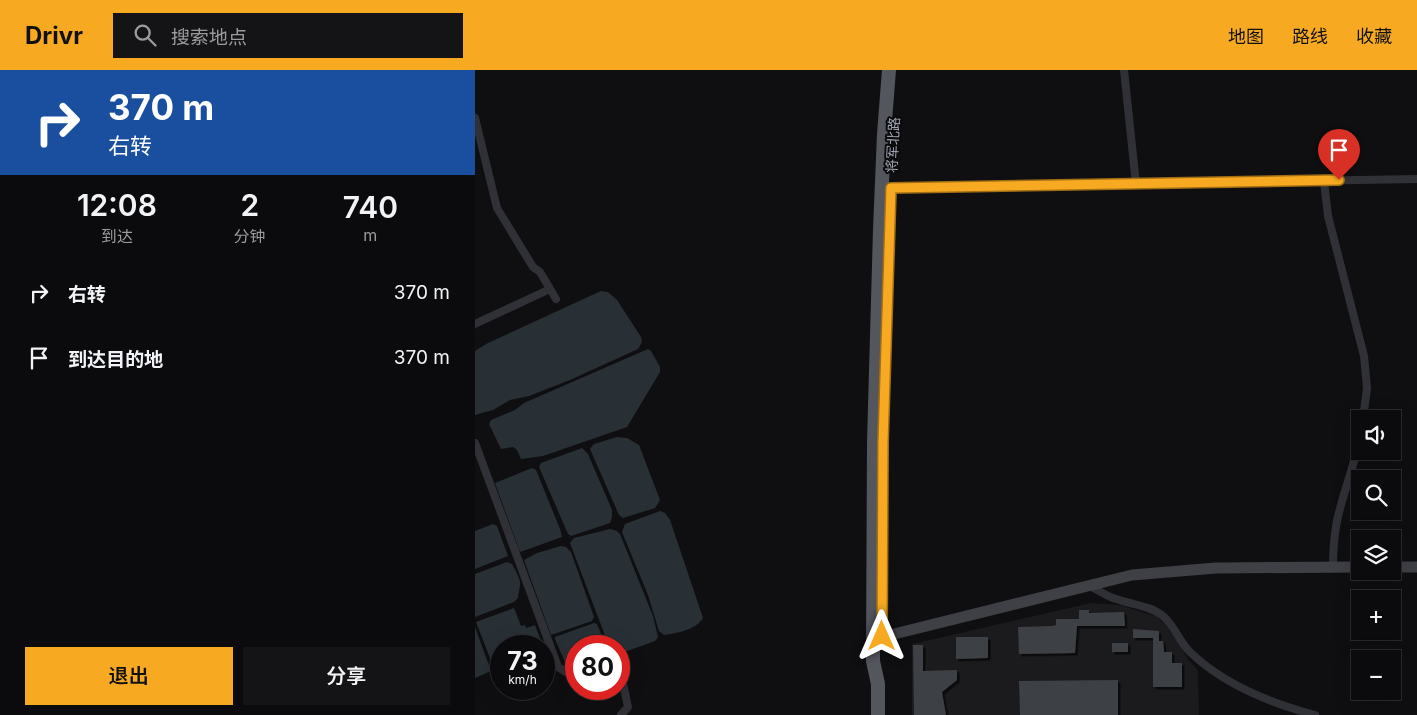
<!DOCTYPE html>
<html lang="zh">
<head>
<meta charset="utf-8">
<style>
	:root { --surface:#0b0b0d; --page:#141416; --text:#f1f3f6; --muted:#9a9b9d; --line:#2b2b2e; --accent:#f7aa21 }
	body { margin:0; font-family:Inter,"Noto Sans SC",sans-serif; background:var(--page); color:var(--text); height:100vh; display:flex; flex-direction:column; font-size:19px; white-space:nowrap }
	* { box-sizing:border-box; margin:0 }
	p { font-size:16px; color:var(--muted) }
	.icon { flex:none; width:28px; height:28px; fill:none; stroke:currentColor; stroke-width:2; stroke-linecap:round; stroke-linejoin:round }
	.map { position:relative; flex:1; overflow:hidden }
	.panel { display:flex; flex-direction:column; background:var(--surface); width:475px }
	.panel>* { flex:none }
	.hud { background:#1a4fa0; color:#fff; overflow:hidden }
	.buttons { position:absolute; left:876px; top:340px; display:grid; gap:10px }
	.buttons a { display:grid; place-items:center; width:50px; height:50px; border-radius:0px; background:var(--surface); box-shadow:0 5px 20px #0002,0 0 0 1px var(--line); font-size:25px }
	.speed { position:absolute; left:15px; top:565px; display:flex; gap:10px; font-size:25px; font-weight:700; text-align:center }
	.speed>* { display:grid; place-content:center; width:65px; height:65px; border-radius:50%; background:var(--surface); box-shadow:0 5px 20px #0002,0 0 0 1px var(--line); line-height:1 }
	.speed small { font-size:12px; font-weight:400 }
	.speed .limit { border:8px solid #d22; background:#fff; color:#111 }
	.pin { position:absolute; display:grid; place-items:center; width:42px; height:42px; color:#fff; margin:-51px -21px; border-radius:50% 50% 50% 0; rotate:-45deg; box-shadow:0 0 5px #0007 }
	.pin .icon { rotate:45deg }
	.me { position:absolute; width:55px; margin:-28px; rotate:0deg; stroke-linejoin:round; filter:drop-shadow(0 0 4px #0008) }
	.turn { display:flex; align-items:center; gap:18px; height:105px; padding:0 25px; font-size:22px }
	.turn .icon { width:65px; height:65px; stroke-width:2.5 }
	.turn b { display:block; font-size:35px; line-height:42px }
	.eta { display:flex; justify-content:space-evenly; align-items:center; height:85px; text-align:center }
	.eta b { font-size:30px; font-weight:600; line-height:35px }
	.cta { display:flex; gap:10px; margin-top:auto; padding:10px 25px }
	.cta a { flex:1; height:58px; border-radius:0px; background:var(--accent); color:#111; font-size:20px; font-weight:600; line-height:58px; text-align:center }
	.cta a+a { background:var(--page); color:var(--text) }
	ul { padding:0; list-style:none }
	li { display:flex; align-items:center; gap:15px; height:65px; padding:0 25px }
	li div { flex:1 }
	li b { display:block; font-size:19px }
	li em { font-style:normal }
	header { display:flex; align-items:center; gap:30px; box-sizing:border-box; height:70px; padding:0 25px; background:var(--accent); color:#111 }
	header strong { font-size:24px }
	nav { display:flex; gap:28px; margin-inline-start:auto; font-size:18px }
	.search { width:350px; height:45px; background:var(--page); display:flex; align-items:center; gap:12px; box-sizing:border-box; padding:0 18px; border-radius:0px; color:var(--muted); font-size:19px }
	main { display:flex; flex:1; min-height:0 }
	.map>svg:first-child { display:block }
	.built { fill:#1b1b1e }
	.water { fill:#283036 }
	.building { fill:#3e3f44; filter:url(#shadow) }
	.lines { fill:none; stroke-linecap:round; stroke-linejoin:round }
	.minor { stroke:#303136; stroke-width:8 }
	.secondary { stroke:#3e4046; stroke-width:11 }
	.trunk { stroke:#54565e; stroke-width:14 }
	.route-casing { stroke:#a16e15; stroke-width:12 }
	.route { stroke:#f7aa21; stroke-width:9 }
	.labels { text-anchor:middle; stroke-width:4; stroke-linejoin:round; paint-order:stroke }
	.street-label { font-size:14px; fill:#a0a6b2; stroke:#0a0a0c }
</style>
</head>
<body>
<header>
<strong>Drivr</strong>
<div class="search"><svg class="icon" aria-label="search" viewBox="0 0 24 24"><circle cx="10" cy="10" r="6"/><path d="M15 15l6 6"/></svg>搜索地点</div>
<nav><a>地图</a><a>路线</a><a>收藏</a></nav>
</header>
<main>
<section class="panel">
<div class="hud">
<div class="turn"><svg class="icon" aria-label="right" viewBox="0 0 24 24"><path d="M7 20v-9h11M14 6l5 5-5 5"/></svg><div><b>370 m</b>右转</div></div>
</div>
<div class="eta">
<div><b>12:08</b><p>到达</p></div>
<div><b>2</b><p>分钟</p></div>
<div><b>740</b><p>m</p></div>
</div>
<ul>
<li><svg class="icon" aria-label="right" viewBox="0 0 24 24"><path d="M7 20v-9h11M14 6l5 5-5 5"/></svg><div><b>右转</b></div><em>370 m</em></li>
<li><svg class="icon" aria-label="arrive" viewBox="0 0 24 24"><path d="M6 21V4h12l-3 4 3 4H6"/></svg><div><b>到达目的地</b></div><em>370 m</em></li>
</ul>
<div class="cta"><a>退出</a><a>分享</a></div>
</section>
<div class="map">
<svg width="942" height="645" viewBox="0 0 942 645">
	<defs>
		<filter id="shadow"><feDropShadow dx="2.5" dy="2.5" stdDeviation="0" flood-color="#0009"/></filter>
	</defs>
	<rect width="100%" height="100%" fill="#0f0f11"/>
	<path class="built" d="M 616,533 L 645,535 L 680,546 L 691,555 L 711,586 L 723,601 L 724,645 L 437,645 L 437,574 Z"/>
	<g class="water">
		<path d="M 126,221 L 133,222 L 142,230 L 166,267 L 167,272 L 163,279 L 95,310 L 54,326 L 35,330 L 18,340 L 0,345 L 0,281 L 13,273 Z"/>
		<path d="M 173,279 L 176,281 L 185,297 L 185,302 L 152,357 L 68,386 L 46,389 L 42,380 L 38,377 L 26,379 L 14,354 L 16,350 L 40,340 L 49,333 Z"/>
		<path d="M 142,367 L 152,368 L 164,375 L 185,430 L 180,438 L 148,448 L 144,445 L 115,379 L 119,374 Z"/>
		<path d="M 107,378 L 113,384 L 137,440 L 137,447 L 135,453 L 96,466 L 93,464 L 64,397 L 66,393 Z"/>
		<path d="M 57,398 L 61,400 L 85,459 L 87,467 L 45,482 L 20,413 Z"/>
		<path d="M 185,441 L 190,443 L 195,450 L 228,548 C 221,560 202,563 189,565 L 184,561 L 173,525 L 147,462 L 150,454 Z"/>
		<path d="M 18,454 L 22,456 L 33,486 L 0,499 L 0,461 Z"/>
		<path d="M 135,459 L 142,461 L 145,464 L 178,546 L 183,567 L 180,571 L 144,584 L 144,576 L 134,576 L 95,473 L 99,468 Z"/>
		<path d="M 86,476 L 91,477 L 96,482 L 119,547 L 117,551 L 76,565 L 49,490 L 62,483 Z"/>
		<path d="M 32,492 L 37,494 C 40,500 46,509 45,515 C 45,519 43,523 43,528 L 39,532 L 0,547 L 0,504 Z"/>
		<path d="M 39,538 L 46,556 L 50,555 L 51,558 L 60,555 L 68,576 L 26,576 L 26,598 L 20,601 L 1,552 Z"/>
		<path d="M 119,553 L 122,554 L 131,576 L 101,576 L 101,596 L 92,597 L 80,569 L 80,567 Z"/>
		<path d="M 0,557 L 16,601 L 0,608 Z"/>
	</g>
	<g class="building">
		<path d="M 604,540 L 614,540 L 614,543 L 649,542 L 650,556 L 602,556 L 600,583 L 544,584 L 543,557 L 578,556 L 581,555 L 581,549 L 604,549 Z"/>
		<path d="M 658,559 L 684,561 L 684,571 L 688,571 L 689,582 L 697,582 L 697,593 L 707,593 L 707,617 L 678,617 L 678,568 L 658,568 Z"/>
		<path d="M 481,567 L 513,567 L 513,588 L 481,589 Z"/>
		<rect x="637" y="573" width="16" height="9"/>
		<path d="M 438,575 L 448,575 L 448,601 L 482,600 L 482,610 L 467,622 L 471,645 L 439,645 Z"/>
		<path d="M 643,610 L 643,645 L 545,645 L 544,611 Z"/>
	</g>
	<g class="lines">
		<g class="minor">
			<path d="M 649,0 L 661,114"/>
			<path d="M 0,48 L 22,138 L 58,197 L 65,202 L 81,229"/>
			<path d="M 849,111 L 853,146 L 889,286 L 892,318 L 888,349"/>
			<path d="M 416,118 L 942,109"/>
			<path d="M 0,254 L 75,219"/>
			<path d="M 0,373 L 83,597 L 91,602 L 101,602"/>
			<path d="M 858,497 C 858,482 859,467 862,451 C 868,422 880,395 885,365"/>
			<path d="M 615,516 C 622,520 630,525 638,528 C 654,534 674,535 688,546 C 700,556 704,572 715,582 C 749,615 795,633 840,645"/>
			<path d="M 144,595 L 153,637 L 146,645"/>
		</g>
		<g class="secondary">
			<path d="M 918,497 L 942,497"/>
			<path d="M 407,567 L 657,505 L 741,498 L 885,497"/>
		</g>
		<path class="trunk" d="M 403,645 L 403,614 L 398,591 L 399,372 L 405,160 L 409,64 L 414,0"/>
	</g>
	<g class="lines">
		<defs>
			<path id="route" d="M 407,566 L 408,372 L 416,118 L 864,110"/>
		</defs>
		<use href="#route" class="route-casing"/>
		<use href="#route" class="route"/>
	</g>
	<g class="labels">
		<g class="street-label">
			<text transform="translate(418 75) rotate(-87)" y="5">将军北路</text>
		</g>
	</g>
</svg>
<div class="buttons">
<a><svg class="icon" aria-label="sound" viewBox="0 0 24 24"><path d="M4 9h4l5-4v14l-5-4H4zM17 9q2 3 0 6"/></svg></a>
<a><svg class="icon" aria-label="search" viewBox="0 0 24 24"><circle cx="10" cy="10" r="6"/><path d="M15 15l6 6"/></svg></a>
<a><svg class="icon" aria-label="layers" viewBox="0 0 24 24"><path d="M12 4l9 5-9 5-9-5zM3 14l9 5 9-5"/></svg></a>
<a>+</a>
<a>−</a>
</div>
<div class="speed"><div>73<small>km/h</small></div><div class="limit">80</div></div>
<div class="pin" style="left:864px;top:110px;background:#d93025"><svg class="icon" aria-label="arrive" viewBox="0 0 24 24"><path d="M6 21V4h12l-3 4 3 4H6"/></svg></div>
<svg class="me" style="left:407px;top:566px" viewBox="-20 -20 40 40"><path d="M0-17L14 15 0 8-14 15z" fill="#f7aa21" stroke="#fff" stroke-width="4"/></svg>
</div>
</main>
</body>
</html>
